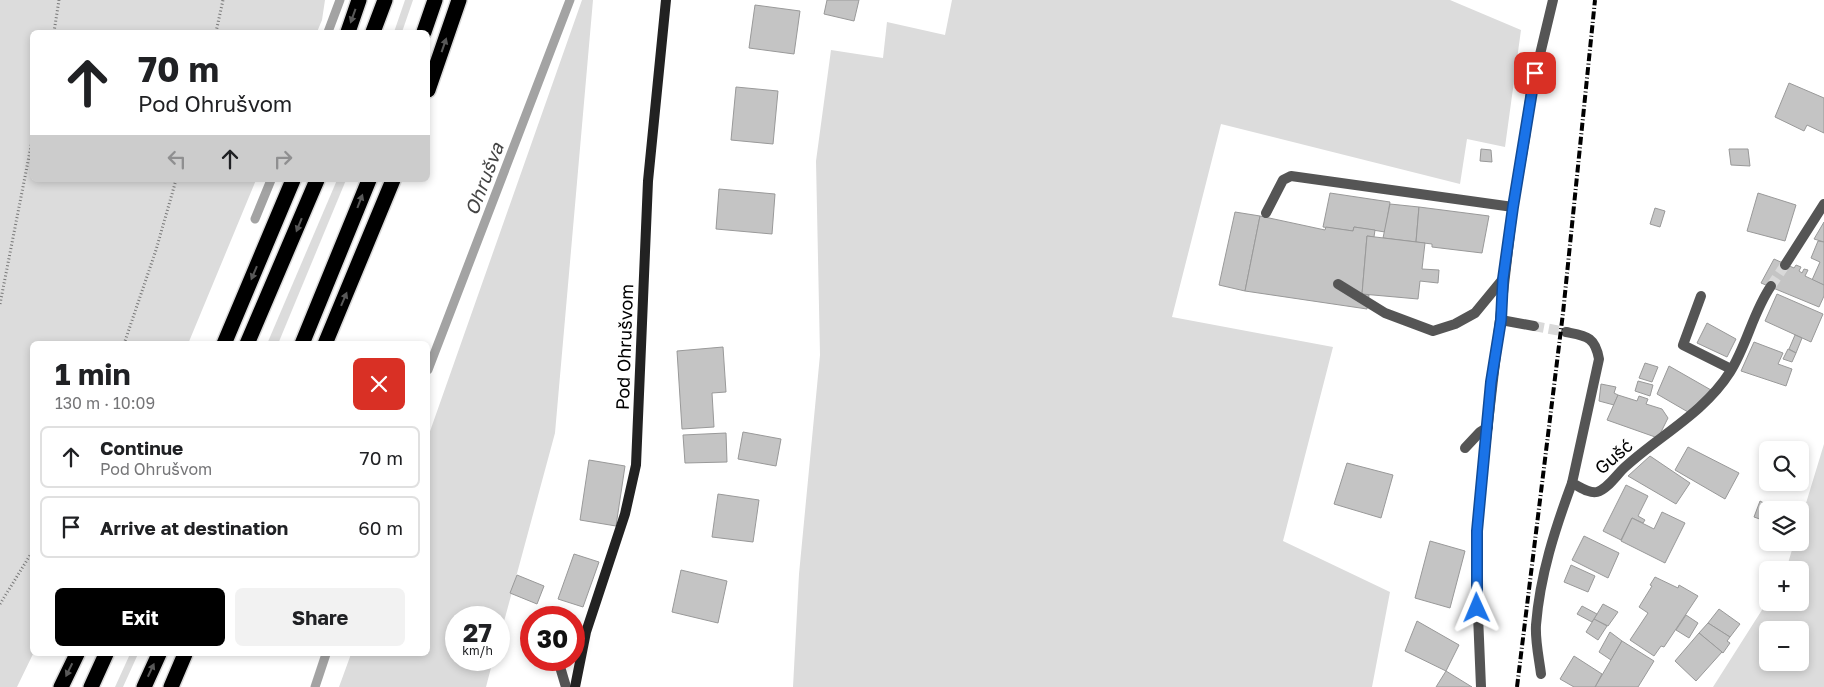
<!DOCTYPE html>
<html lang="en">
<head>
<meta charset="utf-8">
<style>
	:root { --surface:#fff; --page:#f2f2f2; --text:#202124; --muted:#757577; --line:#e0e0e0; --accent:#000 }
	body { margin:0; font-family:"Golos Text",sans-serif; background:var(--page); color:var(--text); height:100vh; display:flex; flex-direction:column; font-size:19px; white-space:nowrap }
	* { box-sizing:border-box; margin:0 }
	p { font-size:16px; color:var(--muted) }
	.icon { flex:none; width:28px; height:28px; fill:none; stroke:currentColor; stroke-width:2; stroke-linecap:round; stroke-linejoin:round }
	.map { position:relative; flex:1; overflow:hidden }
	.panel { position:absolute; left:30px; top:341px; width:400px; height:315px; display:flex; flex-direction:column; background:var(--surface); border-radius:8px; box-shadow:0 2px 8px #0003 }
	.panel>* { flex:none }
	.guide { position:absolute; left:30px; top:30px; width:400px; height:152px; border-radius:8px; box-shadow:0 2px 8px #0003; background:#fff; color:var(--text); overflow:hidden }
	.buttons { position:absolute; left:1759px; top:441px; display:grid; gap:10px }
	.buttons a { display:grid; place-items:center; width:50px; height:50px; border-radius:8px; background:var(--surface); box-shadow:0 2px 8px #0003; font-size:25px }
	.speed { position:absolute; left:445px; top:606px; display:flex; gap:10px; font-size:25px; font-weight:700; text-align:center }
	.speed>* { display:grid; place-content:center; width:65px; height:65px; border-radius:50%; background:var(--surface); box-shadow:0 2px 8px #0003; line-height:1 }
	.speed small { font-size:12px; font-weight:400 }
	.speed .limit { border:8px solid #d22; background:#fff; color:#111 }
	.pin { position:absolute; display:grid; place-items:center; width:42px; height:42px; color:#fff; margin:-21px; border-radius:10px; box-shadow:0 2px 8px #0006 }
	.me { position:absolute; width:55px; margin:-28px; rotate:359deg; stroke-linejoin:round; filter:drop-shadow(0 0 4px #0008) }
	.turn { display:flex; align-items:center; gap:18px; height:105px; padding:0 25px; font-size:22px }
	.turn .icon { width:65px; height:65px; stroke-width:2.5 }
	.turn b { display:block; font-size:35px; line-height:42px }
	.lanes { display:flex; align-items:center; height:48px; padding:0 25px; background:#0003; justify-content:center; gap:25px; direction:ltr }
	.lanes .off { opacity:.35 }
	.round { display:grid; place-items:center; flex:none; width:52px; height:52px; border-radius:8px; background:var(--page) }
	.summary { display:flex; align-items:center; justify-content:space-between; height:85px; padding:0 25px }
	h1 { font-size:30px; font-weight:700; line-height:38px }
	.cta { display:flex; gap:10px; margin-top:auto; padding:10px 25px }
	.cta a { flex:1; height:58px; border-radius:8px; background:var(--accent); color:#fff; font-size:20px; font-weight:700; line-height:58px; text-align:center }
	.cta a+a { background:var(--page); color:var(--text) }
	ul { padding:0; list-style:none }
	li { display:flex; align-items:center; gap:15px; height:62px; margin:0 10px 8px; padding:0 15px; border:2px solid var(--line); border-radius:8px }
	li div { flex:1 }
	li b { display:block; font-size:19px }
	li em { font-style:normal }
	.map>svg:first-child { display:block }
	.green { fill:#dcdcdc; fill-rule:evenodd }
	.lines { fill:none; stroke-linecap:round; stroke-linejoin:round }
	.stream { stroke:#a3a3a3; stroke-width:9 }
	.building { fill:#c4c4c4; stroke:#999 }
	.street-tunnel { stroke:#d9d9d9; stroke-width:10; stroke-dasharray:10 5; stroke-linecap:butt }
	.highway-casing { stroke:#dbdbdb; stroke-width:18 }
	.path { stroke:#777; stroke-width:3; stroke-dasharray:1 2.5; stroke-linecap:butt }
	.lane { stroke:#555; stroke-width:10 }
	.street { stroke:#555; stroke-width:10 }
	.secondary { stroke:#222; stroke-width:10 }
	.highway { stroke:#000; stroke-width:15 }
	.rail { stroke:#000; stroke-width:4; stroke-dasharray:8 2.5 1 2.5; stroke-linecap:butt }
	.oneway { fill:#595959 }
	.route-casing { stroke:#114b97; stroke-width:12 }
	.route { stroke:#1a73e8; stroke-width:9 }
	.labels { text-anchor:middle; stroke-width:4.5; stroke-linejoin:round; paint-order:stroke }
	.street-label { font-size:18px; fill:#000; stroke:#fff }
	.water-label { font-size:19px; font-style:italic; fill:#444; stroke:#fff }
</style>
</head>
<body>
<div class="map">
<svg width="1824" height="687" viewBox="0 0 1824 687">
	<rect width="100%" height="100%" fill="#fff"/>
	<g class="green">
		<path d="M 0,0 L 325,0 L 322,20 L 317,32 L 32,32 L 32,180 L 256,180 L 188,344 L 32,344 L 33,654 L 17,687 L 0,687 Z"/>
		<path d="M 405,0 L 413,0 L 402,32 L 394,32 Z"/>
		<path d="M 582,0 L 593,0 L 555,433 L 499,640 L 499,618 L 456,618 L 456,660 L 493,660 L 486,687 L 339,687 L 351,654 L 428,654 L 428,437 Z"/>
		<path d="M 952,0 L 1450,0 L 1521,30 L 1505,147 L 1467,139 L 1460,184 L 1221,124 L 1172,317 L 1333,347 L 1283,541 L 1390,592 L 1372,687 L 793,687 L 799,574 L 820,355 L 816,161 L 831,50 L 883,58 L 887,22 L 945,35 Z"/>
		<path d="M 337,180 L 346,180 L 278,344 L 267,344 Z"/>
		<path d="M 1824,444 L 1824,687 L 1713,687 L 1767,602 L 1800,602 L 1800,570 L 1786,570 L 1794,543 L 1800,542 L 1800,523 ZM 1768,630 L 1800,630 L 1800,662 L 1768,662 Z"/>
		<path d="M 130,654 L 138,654 L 123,687 L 115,687 Z"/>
	</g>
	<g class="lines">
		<g class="stream">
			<path d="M 328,32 L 340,0"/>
			<path d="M 255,219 L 271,180"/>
			<path d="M 428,370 L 570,0"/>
			<path d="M 315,687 L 326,654"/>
		</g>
	</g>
	<g class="building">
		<path d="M 827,0 L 859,0 L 854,21 L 824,14 Z"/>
		<path d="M 755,5 L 800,11 L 794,54 L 749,48 Z"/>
		<path d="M 1789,83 L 1824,98 L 1824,133 L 1807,125 L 1804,131 L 1775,117 Z"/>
		<path d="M 736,87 L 778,91 L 773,144 L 731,140 Z"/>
		<path d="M 1481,149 L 1491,150 L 1492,162 L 1480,161 Z"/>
		<path d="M 1729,149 L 1748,149 L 1750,166 L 1731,165 Z"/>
		<path d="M 719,189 L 775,194 L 772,234 L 716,229 Z"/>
		<path d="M 1330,193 L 1390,202 L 1385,232 L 1354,227 L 1353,231 L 1323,227 Z"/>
		<path d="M 1758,193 L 1796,205 L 1785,241 L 1747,231 Z"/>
		<path d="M 1390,204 L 1419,207 L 1416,242 L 1383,238 Z"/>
		<path d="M 1419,207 L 1489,216 L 1482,253 L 1432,247 L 1432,244 L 1416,242 Z"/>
		<path d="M 1655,208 L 1665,211 L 1660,227 L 1650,224 Z"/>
		<path d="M 1235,212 L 1260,216 L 1245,291 L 1219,285 Z"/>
		<path d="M 1260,216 L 1325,230 L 1326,227 L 1353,231 L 1354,227 L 1375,230 L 1374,237 L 1367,236 L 1362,294 L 1369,295 L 1367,309 L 1245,291 Z"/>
		<path d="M 1824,222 L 1824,242 L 1814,239 Z"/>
		<path d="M 1367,236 L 1425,243 L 1422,269 L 1439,270 L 1438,283 L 1420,281 L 1418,299 L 1362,294 Z"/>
		<path d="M 1818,241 L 1824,242 L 1824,285 L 1812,280 L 1820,262 L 1811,258 Z"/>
		<path d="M 1774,259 L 1794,268 L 1796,265 L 1801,267 L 1799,271 L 1802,273 L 1804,269 L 1808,270 L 1805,276 L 1824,285 L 1824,296 L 1819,307 L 1761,283 Z"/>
		<path d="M 1777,294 L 1823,314 L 1811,342 L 1765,321 Z"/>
		<path d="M 1707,323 L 1736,339 L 1727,357 L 1697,343 Z"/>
		<path d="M 1795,335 L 1802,338 L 1796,353 L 1789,349 Z"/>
		<path d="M 1754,342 L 1783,353 L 1778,364 L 1792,369 L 1786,386 L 1741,371 Z"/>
		<path d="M 723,347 L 726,392 L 712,393 L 714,427 L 682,429 L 677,351 Z"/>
		<path d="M 1788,349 L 1796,353 L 1792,362 L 1783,359 Z"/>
		<path d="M 1645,363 L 1658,367 L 1652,382 L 1639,378 Z"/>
		<path d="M 1669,366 L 1711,390 L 1688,412 L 1657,394 Z"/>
		<path d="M 1638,381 L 1653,385 L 1650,396 L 1635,391 Z"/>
		<path d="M 1601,384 L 1616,387 L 1614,393 L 1618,395 L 1614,405 L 1599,401 Z"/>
		<path d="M 1618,395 L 1637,401 L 1639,396 L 1648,399 L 1646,404 L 1662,409 L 1668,418 L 1658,438 L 1607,420 Z"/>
		<path d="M 743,432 L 781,439 L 776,466 L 738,459 Z"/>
		<path d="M 726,433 L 727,462 L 685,463 L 683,435 Z"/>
		<path d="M 1688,447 L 1739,473 L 1725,499 L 1675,470 Z"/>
		<path d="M 1650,456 L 1690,483 L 1676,504 L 1628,476 Z"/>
		<path d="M 589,460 L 625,466 L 616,526 L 580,520 Z"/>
		<path d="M 1347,463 L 1393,475 L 1381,518 L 1334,504 Z"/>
		<path d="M 1626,485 L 1648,496 L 1638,516 L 1645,520 L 1643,523 L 1632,518 L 1621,540 L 1603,531 Z"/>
		<path d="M 718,494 L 759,500 L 753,542 L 712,537 Z"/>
		<path d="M 1760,501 L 1777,510 L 1768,510 L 1768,522 L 1754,517 Z"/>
		<path d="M 1662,512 L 1685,523 L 1665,563 L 1621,541 L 1632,518 L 1654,529 Z"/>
		<path d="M 1584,536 L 1619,553 L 1608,578 L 1572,560 Z"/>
		<path d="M 1430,541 L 1465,551 L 1450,608 L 1415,598 Z"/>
		<path d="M 574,554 L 599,562 L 583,607 L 558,599 Z"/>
		<path d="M 1571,565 L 1595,576 L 1588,592 L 1564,582 Z"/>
		<path d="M 681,570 L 727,581 L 718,623 L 672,612 Z"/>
		<path d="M 517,575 L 544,586 L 537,604 L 510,593 Z"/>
		<path d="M 1655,577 L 1678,588 L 1679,585 L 1698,596 L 1664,647 L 1661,646 L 1654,656 L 1630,640 L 1648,613 L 1639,607 L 1652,586 L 1650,585 Z"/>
		<path d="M 1603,604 L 1618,612 L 1608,626 L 1594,619 Z"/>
		<path d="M 1582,606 L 1597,614 L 1592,622 L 1577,614 Z"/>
		<path d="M 1719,609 L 1740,624 L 1730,637 L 1708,623 Z"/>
		<path d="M 1686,615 L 1698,623 L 1689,638 L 1676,630 Z"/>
		<path d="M 1594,619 L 1607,626 L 1598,640 L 1586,632 Z"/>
		<path d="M 1417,621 L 1459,645 L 1446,671 L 1405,651 Z"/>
		<path d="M 1708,623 L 1730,637 L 1727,641 L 1730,643 L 1723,653 L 1699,633 Z"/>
		<path d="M 1610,632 L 1622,641 L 1611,660 L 1599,652 Z"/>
		<path d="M 1699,633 L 1722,652 L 1696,681 L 1675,661 Z"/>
		<path d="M 1622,641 L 1654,661 L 1638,687 L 1595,687 Z"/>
		<path d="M 1574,656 L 1602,674 L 1595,687 L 1574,687 L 1560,679 Z"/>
		<path d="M 1446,671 L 1472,687 L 1436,687 Z"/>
	</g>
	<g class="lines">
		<g class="street-tunnel">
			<path d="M 1771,286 L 1785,265"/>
			<path d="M 1534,326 L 1566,332"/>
		</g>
		<defs>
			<g id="highway">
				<path d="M 348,32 L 359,0"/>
				<path d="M 373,32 L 385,0"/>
				<path d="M 424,32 L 435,0"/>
				<path d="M 428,90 L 459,0"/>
				<path d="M 224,344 L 293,180"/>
				<path d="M 247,344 L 317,180"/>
				<path d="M 302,344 L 369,180"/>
				<path d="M 325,344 L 393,180"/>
				<path d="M 61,687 L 77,654"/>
				<path d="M 91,687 L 106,654"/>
				<path d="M 144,687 L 159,654"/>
				<path d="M 171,687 L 185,654"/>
			</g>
		</defs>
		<use href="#highway" class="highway-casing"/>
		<g class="path">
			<path d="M 54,32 L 59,0"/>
			<path d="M 216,32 L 223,0"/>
			<path d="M 0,304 L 32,141"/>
			<path d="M 124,344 L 156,250 L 176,180"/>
			<path d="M 0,604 L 32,552"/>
		</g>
		<g class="lane">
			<path d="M 1266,213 L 1283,180 L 1291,176 L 1513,207"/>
			<path d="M 1338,284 L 1385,313 L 1433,331 L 1455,324 L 1475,313 L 1503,279"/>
			<path d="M 1701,296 L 1683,345 L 1731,369"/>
			<path d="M 1465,448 L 1480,432 L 1488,427"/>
			<path d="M 558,660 L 566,687"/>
			<path d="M 1541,674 C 1539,658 1535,641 1536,625 C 1540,575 1555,529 1572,483"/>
		</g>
		<g class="street">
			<path d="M 1785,265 L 1824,204"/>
			<path d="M 1501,320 L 1534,326"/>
			<path d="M 1566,332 C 1586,336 1595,336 1599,359 L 1572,483 C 1579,486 1589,494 1597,492 C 1608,489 1617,474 1625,467 C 1660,435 1704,413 1730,372 C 1747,345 1753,312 1771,286"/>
			<path d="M 1481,687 L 1477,591 L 1477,531 L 1482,475 L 1513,207 L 1525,138 L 1531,92 L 1553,0"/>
		</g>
		<path class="secondary" d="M 575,687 L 586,632 L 625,514 L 636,465 L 648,181 L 666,0"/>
		<use href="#highway" class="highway"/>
		<path class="rail" d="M 1517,687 L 1563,313 L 1595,0"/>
	</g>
	<defs><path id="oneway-solid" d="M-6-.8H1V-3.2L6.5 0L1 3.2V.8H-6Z" transform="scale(1.25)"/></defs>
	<g class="oneway">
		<use href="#oneway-solid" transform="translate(353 16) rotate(110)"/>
		<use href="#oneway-solid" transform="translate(444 45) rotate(-71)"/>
		<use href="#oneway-solid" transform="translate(360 201) rotate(-69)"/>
		<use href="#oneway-solid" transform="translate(299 225) rotate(112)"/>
		<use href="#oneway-solid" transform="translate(254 273) rotate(113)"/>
		<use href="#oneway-solid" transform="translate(344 299) rotate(-67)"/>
		<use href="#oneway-solid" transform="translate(69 670) rotate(116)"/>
		<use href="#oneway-solid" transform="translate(151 670) rotate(-65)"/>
	</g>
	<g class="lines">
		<defs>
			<path id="route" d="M 1477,608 L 1477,531 L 1491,382 L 1501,320 L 1503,279 L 1513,207 L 1535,73"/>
		</defs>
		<use href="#route" class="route-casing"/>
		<use href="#route" class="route"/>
	</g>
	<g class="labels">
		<g class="street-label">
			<text transform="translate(625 347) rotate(-88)" y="6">Pod Ohrušvom</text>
			<text transform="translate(1614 457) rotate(-41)" y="6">Gušć</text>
		</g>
		<g class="water-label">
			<text transform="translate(484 179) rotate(-69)" y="7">Ohrušva</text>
		</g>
	</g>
</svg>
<div class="buttons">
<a><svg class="icon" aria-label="search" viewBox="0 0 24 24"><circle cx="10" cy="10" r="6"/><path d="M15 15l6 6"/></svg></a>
<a><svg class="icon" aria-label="layers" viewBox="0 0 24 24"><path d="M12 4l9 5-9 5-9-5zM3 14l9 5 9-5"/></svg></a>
<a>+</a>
<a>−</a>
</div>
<div class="speed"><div>27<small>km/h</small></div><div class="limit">30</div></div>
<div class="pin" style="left:1535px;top:73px;background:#d93025"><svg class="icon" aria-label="arrive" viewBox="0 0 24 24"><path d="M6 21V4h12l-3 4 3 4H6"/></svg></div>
<svg class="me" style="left:1477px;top:608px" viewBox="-20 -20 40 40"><path d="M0-17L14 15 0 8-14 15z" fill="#1a73e8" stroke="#fff" stroke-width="4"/></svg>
<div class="guide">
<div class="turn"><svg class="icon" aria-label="ahead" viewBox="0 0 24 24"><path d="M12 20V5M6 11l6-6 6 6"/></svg><div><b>70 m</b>Pod Ohrušvom</div></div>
<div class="lanes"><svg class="icon off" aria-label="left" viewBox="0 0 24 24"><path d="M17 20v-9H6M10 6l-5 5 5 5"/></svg><svg class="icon" aria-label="ahead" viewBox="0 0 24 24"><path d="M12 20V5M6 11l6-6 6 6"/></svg><svg class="icon off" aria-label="right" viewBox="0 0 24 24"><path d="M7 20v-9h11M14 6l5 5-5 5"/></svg></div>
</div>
<section class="panel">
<div class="summary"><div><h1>1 min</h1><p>130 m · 10:09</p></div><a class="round" style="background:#d93025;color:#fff"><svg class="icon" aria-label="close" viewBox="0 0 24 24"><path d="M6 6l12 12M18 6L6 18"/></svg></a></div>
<ul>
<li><svg class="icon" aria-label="ahead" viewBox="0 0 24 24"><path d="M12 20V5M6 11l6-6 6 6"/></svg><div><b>Continue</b><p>Pod Ohrušvom</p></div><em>70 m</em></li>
<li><svg class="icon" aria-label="arrive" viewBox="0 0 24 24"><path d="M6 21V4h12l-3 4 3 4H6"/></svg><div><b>Arrive at destination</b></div><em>60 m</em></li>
</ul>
<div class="cta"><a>Exit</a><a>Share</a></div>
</section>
</div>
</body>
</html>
